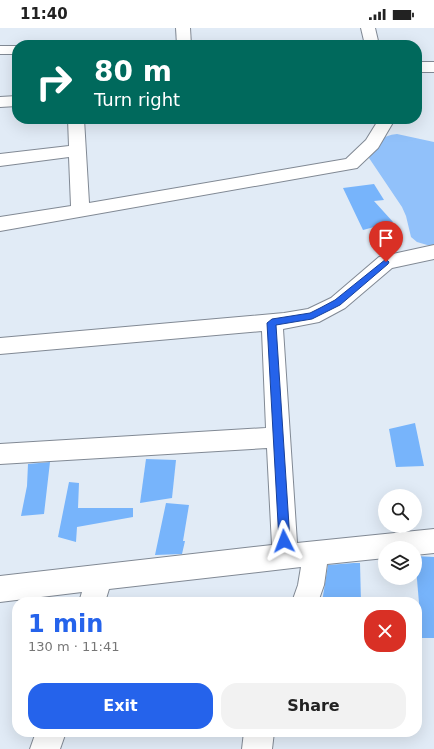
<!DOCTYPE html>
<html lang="en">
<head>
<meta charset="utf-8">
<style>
	:root { --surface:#fff; --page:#f2f2f2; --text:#222; --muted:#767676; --accent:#2563eb }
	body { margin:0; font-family:"DejaVu Sans",sans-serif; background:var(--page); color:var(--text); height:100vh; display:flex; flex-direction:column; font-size:15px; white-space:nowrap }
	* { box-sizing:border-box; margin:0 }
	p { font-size:13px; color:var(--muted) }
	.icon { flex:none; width:22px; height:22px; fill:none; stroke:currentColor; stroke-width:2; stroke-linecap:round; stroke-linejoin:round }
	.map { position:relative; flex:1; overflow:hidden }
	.panel { position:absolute; left:12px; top:569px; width:410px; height:140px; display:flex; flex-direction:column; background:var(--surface); border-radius:16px; box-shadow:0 4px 16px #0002 }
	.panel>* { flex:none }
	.top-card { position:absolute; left:12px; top:12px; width:410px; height:84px; border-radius:16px; box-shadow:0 4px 16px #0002; background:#00695c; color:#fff; overflow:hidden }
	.controls { position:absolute; left:378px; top:461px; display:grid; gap:8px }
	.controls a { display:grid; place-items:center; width:44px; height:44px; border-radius:50%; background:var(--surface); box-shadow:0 4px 16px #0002; font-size:20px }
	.pin { position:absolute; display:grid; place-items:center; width:34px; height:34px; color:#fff; margin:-41px -17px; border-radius:50% 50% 50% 0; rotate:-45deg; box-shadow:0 0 4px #0007 }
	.pin .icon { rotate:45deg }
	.me { position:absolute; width:44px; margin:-22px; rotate:357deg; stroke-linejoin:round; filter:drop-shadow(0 0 3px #0008) }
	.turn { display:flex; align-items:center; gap:14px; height:84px; padding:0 16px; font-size:18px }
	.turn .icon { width:52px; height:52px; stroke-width:2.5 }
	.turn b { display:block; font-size:28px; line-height:34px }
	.round { display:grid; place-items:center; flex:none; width:42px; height:42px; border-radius:16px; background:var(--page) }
	.summary { display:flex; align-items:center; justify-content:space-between; height:68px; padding:0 16px }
	h1 { font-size:24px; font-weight:800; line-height:30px; color:var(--accent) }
	.primary-button { display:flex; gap:8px; margin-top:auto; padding:8px 16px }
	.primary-button a { flex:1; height:46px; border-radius:16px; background:var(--accent); color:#fff; font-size:16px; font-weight:800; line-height:46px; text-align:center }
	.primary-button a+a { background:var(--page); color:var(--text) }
	.status { display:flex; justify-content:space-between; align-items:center; height:28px; padding:0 20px; background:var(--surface); direction:ltr }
	.status svg { height:11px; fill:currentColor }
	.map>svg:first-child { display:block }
	.water { fill:#91c1fa }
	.building { fill:#77b4fb }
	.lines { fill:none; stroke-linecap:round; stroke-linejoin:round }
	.street-casing { stroke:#818994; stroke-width:2 }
	.street { fill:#fff; fill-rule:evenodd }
	.route { fill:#2563eb; stroke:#184099 }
</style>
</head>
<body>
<div class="status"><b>11:40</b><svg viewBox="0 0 49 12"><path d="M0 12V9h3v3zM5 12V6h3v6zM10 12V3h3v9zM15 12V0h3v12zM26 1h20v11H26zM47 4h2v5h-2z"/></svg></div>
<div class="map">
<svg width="434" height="721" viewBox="0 0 434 721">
	<rect width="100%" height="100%" fill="#e1ebf6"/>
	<path class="water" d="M 397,106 L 434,114 L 434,219 L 417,214 L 411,209 L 406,188 L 402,179 L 369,130 C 374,116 382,107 397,106 Z"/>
	<g class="building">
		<path d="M 374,156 L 384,172 L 374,173 L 393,194 L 363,202 L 343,160 Z"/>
		<path d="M 415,395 L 424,438 L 396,439 L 389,401 Z"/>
		<path d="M 146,431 L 176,432 L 172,470 L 140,475 Z"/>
		<path d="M 50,434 L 44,486 L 21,488 L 27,458 L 28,436 Z"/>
		<path d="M 69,454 L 79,455 L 78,480 L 133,480 L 133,489 L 77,499 L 76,514 L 58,509 Z"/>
		<path d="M 166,475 L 189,477 L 183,513 L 185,513 L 182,526 L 155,527 Z"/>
		<path d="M 415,528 L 434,529 L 434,610 L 422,610 Z"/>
		<path d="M 354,535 L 360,535 L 361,574 L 322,574 L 328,537 Z"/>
	</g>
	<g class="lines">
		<defs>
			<g id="street">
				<path d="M 176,0 L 190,0 L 191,17 L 177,17 Z"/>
				<path d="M 361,0 L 375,0 L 379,17 L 365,17 Z"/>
				<rect x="0" y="18" width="17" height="8"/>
				<rect x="417" y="34" width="17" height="10"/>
				<path d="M 17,68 L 17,78 L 0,79 L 0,69 Z"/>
				<path d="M 68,91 L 84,91 L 89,175 L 346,131 L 366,112 L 379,91 L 395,91 L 378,120 L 357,140 L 0,203 L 0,189 L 71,178 L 69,129 L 0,138 L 0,126 L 69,118 Z"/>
				<path d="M 434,217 L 434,231 L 392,240 L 345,280 L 319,294 L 283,301 L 297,515 L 434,501 L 434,525 L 415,527 L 415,520 L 385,520 L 385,530 L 327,536 L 324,557 L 318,574 L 292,574 L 298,557 L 301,539 L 109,561 L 105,574 L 79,574 L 82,564 L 0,574 L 0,548 L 272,517 L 267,420 L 0,436 L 0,416 L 266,400 L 262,303 L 0,326 L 0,310 L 284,285 L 308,281 L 331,270 L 379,229 Z"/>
				<path d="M 36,704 L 66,704 L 60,721 L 30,721 Z"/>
				<path d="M 244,704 L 274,704 L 272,721 L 242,721 Z"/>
			</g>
		</defs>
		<use href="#street" class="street-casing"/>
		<use href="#street" class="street"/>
	</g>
	<path class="route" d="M 386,231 L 389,234 L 388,236 L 340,277 L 312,291 L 276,297 L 290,513 L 288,517 L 284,518 L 281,517 L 279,513 L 267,295 L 272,291 L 310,285 L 320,280 L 335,272 Z"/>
</svg>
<div class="controls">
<a><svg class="icon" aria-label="search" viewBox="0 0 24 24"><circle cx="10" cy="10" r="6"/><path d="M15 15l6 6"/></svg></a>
<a><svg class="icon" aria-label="layers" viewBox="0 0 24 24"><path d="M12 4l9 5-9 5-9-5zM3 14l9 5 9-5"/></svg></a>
</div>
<div class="pin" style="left:386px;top:234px;background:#d93025"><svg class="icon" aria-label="arrive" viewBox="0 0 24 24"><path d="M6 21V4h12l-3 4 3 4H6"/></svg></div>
<svg class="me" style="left:284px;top:513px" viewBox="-20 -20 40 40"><path d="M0-17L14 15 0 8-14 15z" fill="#2563eb" stroke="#fff" stroke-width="4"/></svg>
<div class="top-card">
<div class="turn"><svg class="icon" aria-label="right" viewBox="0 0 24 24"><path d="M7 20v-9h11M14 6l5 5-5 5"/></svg><div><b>80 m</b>Turn right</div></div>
</div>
<section class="panel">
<div class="summary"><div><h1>1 min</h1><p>130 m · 11:41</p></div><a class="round" style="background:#d93025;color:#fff"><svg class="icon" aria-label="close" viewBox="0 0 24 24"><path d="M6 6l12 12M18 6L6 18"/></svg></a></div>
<div class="primary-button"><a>Exit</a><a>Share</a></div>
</section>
</div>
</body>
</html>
